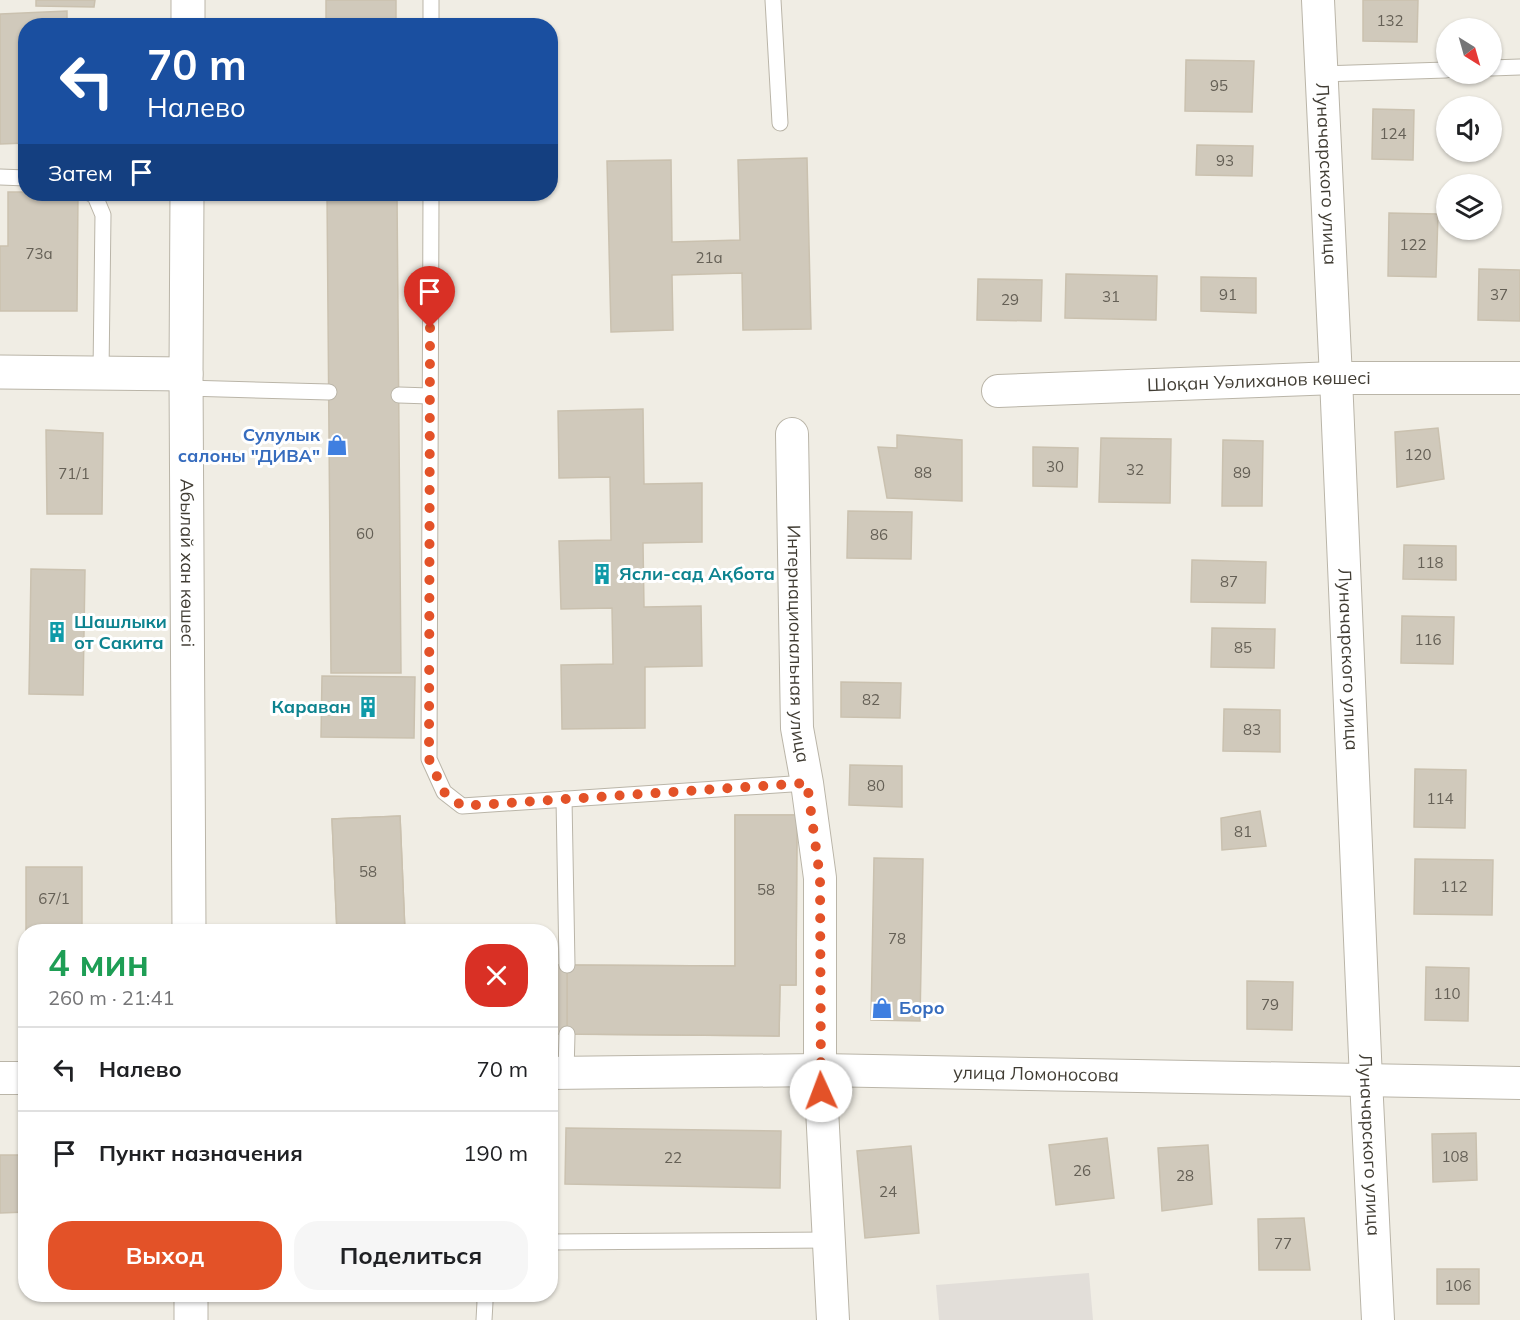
<!DOCTYPE html>
<html lang="ru">
<head>
<meta charset="utf-8">
<style>
	:root { --surface:#fff; --page:#f6f6f6; --text:#202124; --muted:#757577; --line:#e0e0e0; --accent:#e35228 }
	body { margin:0; font-family:Mulish,sans-serif; background:var(--page); color:var(--text); height:100vh; display:flex; flex-direction:column; font-size:22px; white-space:nowrap }
	* { box-sizing:border-box; margin:0 }
	p { font-size:20px; color:var(--muted) }
	.icon { flex:none; width:33px; height:33px; fill:none; stroke:currentColor; stroke-width:2; stroke-linecap:round; stroke-linejoin:round }
	.map { position:relative; flex:1; overflow:hidden }
	.panel { position:absolute; left:18px; top:924px; width:540px; height:378px; display:flex; flex-direction:column; background:var(--surface); border-radius:24px; box-shadow:0 2px 4px #0004 }
	.panel>* { flex:none }
	.hud { position:absolute; left:18px; top:18px; width:540px; height:183px; border-radius:24px; box-shadow:0 2px 4px #0004; background:#1a4fa0; color:#fff; overflow:hidden }
	.needle { width:39px; rotate:143deg }
	.buttons { position:absolute; left:1436px; top:18px; display:grid; gap:12px }
	.buttons a { display:grid; place-items:center; width:66px; height:66px; border-radius:50%; background:var(--surface); box-shadow:0 2px 4px #0004; font-size:30px }
	.pin { position:absolute; display:grid; place-items:center; width:51px; height:51px; color:#fff; margin:-62px -26px; border-radius:50% 50% 50% 0; rotate:-45deg; box-shadow:0 0 6px #0007 }
	.pin .icon { rotate:45deg }
	.me { position:absolute; width:66px; margin:-33px; rotate:358deg; stroke-linejoin:round; filter:drop-shadow(0 0 4px #0008) }
	.turn { display:flex; align-items:center; gap:21px; height:126px; padding:0 30px; font-size:27px }
	.turn .icon { width:78px; height:78px; stroke-width:2.5 }
	.turn b { display:block; font-size:42px; line-height:51px }
	.then { display:flex; align-items:center; height:57px; padding:0 30px; background:#0003; gap:12px; font-size:22px }
	.round { display:grid; place-items:center; flex:none; width:63px; height:63px; border-radius:24px; background:var(--page) }
	.headline { display:flex; align-items:center; justify-content:space-between; height:102px; padding:0 30px }
	h1 { font-size:36px; font-weight:700; line-height:45px; color:#1e9e55 }
	.button { display:flex; gap:12px; margin-top:auto; padding:12px 30px }
	.button a { flex:1; height:69px; border-radius:24px; background:var(--accent); color:#fff; font-size:24px; font-weight:700; line-height:69px; text-align:center }
	.button a+a { background:var(--page); color:var(--text) }
	ul { padding:0; list-style:none }
	li { display:flex; align-items:center; gap:18px; height:84px; padding:0 30px; border-top:2px solid var(--line) }
	li div { flex:1 }
	li b { display:block; font-size:22px }
	li em { font-style:normal }
	.map>svg:first-child { display:block }
	.industrial { fill:#e2ded9 }
	.building { fill:#d0c9bb; stroke:#cac1af; stroke-width:1.5 }
	.lines { fill:none; stroke-linecap:round; stroke-linejoin:round }
	.service-casing { stroke:#bab5a8; stroke-width:17 }
	.minor-casing { stroke:#bab5a8; stroke-width:34 }
	.tertiary-casing { stroke:#bab5a8; stroke-width:35 }
	.service { stroke:#fff; stroke-width:15 }
	.minor { stroke:#fff; stroke-width:32 }
	.tertiary { stroke:#fff; stroke-width:33 }
	.route { stroke:#e35228; stroke-width:10; stroke-dasharray:0 18 }
	.labels { text-anchor:middle; stroke-width:6; stroke-linejoin:round; paint-order:stroke }
	.number-label { font-size:15px; fill:#656056 }
	.street-label { font-size:18px; fill:#413d34; stroke:#fff }
	.shop-label { font-size:18px; font-weight:bold; fill:#366cbe; stroke:#fff; text-anchor:end }
	.culture-label { font-size:18px; font-weight:bold; fill:#0d838f; stroke:#fff; text-anchor:start }
</style>
</head>
<body>
<div class="map">
<svg width="1520" height="1320" viewBox="0 0 1520 1320">
	<rect width="100%" height="100%" fill="#f0ede4"/>
	<path class="industrial" d="M 1089,1273 L 1093,1320 L 939,1320 L 936,1285 Z"/>
	<g class="building">
		<path d="M 36,0 L 95,0 L 94,7 L 36,6 Z"/>
		<rect x="326" y="0" width="70" height="26"/>
		<path d="M 1363,0 L 1418,0 L 1417,42 L 1363,41 Z"/>
		<path d="M 67,11 L 67,26 L 26,26 L 26,143 L 0,144 L 0,14 Z"/>
		<path d="M 1186,60 L 1254,61 L 1252,112 L 1185,111 Z"/>
		<path d="M 1373,109 L 1414,110 L 1413,160 L 1372,159 Z"/>
		<path d="M 1197,145 L 1253,146 L 1252,176 L 1196,175 Z"/>
		<path d="M 807,158 L 811,329 L 743,330 L 742,273 L 672,275 L 673,330 L 611,332 L 607,161 L 671,160 L 672,242 L 740,240 L 738,160 Z"/>
		<path d="M 8,192 L 26,192 L 26,194 L 78,194 L 77,311 L 0,311 L 0,246 L 8,246 Z"/>
		<path d="M 327,194 L 397,194 L 401,673 L 331,673 Z"/>
		<path d="M 1389,213 L 1438,214 L 1436,277 L 1388,276 Z"/>
		<path d="M 1479,269 L 1520,270 L 1520,321 L 1478,320 Z"/>
		<path d="M 1066,274 L 1157,276 L 1156,320 L 1065,318 Z"/>
		<path d="M 1201,277 L 1256,278 L 1256,313 L 1201,311 Z"/>
		<path d="M 978,279 L 1042,280 L 1041,321 L 977,320 Z"/>
		<path d="M 643,409 L 644,484 L 702,483 L 702,542 L 643,543 L 644,607 L 701,606 L 702,666 L 645,667 L 645,728 L 562,729 L 561,665 L 613,664 L 612,608 L 561,609 L 559,541 L 611,540 L 610,477 L 559,478 L 558,411 Z"/>
		<path d="M 1438,428 L 1444,479 L 1397,487 L 1395,432 Z"/>
		<path d="M 46,430 L 103,433 L 102,514 L 47,514 Z"/>
		<path d="M 897,435 L 962,440 L 962,501 L 887,498 L 878,447 L 897,448 Z"/>
		<path d="M 1101,438 L 1171,439 L 1170,503 L 1099,502 Z"/>
		<path d="M 1223,440 L 1263,441 L 1262,506 L 1222,506 Z"/>
		<path d="M 1033,447 L 1078,448 L 1077,487 L 1033,486 Z"/>
		<path d="M 848,511 L 912,512 L 911,559 L 847,558 Z"/>
		<path d="M 1404,545 L 1456,546 L 1456,580 L 1403,579 Z"/>
		<path d="M 1192,560 L 1266,562 L 1265,603 L 1191,602 Z"/>
		<path d="M 31,569 L 85,570 L 83,695 L 29,694 Z"/>
		<path d="M 1402,616 L 1454,617 L 1453,664 L 1401,663 Z"/>
		<path d="M 1212,628 L 1275,629 L 1274,668 L 1211,667 Z"/>
		<path d="M 322,676 L 415,677 L 414,738 L 321,737 Z"/>
		<path d="M 841,682 L 901,683 L 900,718 L 841,717 Z"/>
		<path d="M 1224,709 L 1280,710 L 1280,752 L 1223,751 Z"/>
		<path d="M 850,765 L 902,766 L 902,807 L 849,805 Z"/>
		<path d="M 1415,769 L 1466,770 L 1465,828 L 1414,827 Z"/>
		<path d="M 1260,811 L 1266,846 L 1222,850 L 1221,818 Z"/>
		<path d="M 735,815 L 797,815 L 796,985 L 780,985 L 779,1036 L 550,1034 L 550,965 L 735,966 Z"/>
		<path d="M 735,815 L 797,815 L 796,985 L 780,985 L 779,1036 L 567,1034 L 567,965 L 735,966 Z"/>
		<path d="M 400,816 L 405,932 L 337,932 L 332,819 Z"/>
		<path d="M 400,816 L 405,932 L 337,932 L 332,819 Z"/>
		<path d="M 874,858 L 923,859 L 920,1021 L 871,1020 Z"/>
		<path d="M 1415,859 L 1493,860 L 1492,915 L 1414,914 Z"/>
		<rect x="26" y="867" width="56" height="65"/>
		<rect x="550" y="965" width="17" height="69"/>
		<path d="M 1426,967 L 1469,968 L 1468,1021 L 1425,1020 Z"/>
		<path d="M 1247,981 L 1293,982 L 1292,1030 L 1247,1029 Z"/>
		<path d="M 566,1128 L 781,1131 L 780,1188 L 565,1184 Z"/>
		<path d="M 1476,1133 L 1477,1180 L 1433,1182 L 1432,1134 Z"/>
		<rect x="550" y="1135" width="5" height="63"/>
		<path d="M 1107,1138 L 1114,1198 L 1056,1205 L 1049,1145 Z"/>
		<path d="M 1208,1145 L 1212,1204 L 1162,1211 L 1158,1148 Z"/>
		<path d="M 911,1146 L 919,1233 L 865,1238 L 857,1151 Z"/>
		<path d="M 0,1155 L 26,1155 L 26,1212 L 0,1213 Z"/>
		<path d="M 1304,1218 L 1310,1270 L 1259,1270 L 1258,1219 Z"/>
		<rect x="1437" y="1269" width="42" height="35"/>
	</g>
	<g class="lines">
		<defs>
			<g id="service">
				<path d="M 773,0 L 780,123"/>
				<path d="M 431,26 L 431,0"/>
				<path d="M 1491,68 L 1520,67"/>
				<path d="M 1321,74 L 1446,70"/>
				<path d="M 0,177 L 26,178"/>
				<path d="M 91,194 L 95,196 L 103,215 L 101,373"/>
				<path d="M 431,194 L 429,759 L 444,792 L 462,806 L 807,783"/>
				<path d="M 186,388 L 329,392"/>
				<path d="M 399,395 L 430,396"/>
				<path d="M 564,799 L 567,965"/>
				<path d="M 566,1073 L 567,1034"/>
				<path d="M 550,1242 L 829,1240"/>
				<path d="M 483,1294 L 485,1302 L 484,1320"/>
			</g>
			<g id="minor">
				<path id="s1" d="M 1318,0 L 1336,378 L 1366,1080 L 1378,1320"/>
				<path id="s2" d="M 998,391 L 1336,378 L 1520,378"/>
				<path id="s3" d="M 792,434 L 797,728 L 807,783 L 820,878 L 820,1070 L 833,1320"/>
				<path id="s4" d="M 550,1073 L 820,1070 L 1520,1083"/>
				<path d="M 0,1078 L 26,1078"/>
			</g>
			<g id="tertiary">
				<path d="M 188,26 L 188,0"/>
				<path id="s5" d="M 187,194 L 186,374 L 189,932"/>
				<path d="M 0,372 L 186,374"/>
				<path d="M 191,1294 L 191,1320"/>
			</g>
		</defs>
		<use href="#service" class="service-casing"/>
		<use href="#minor" class="minor-casing"/>
		<use href="#tertiary" class="tertiary-casing"/>
		<use href="#service" class="service"/>
		<use href="#minor" class="minor"/>
		<use href="#tertiary" class="tertiary"/>
	</g>
	<g class="lines">
		<path class="route" d="M 430,328 L 429,759 L 444,792 L 462,806 L 807,783 L 820,878 L 821,1091"/>
	</g>
	<defs>
		<symbol id="shop-bare" viewBox="-9 -9 18 18"><path d="M-5-2.5h2.3a2.7 3.5 0 0 1 5.4 0H5L5.5 6h-11ZM-1.5-2.5h3a1.5 2.3 0 0 0-3 0Z" fill="#3f7fe0" stroke="#fff" stroke-width="2.5" paint-order="stroke"/></symbol>
		<symbol id="building-bare" viewBox="-9 -9 18 18"><path d="M-4-6H4V6H1V3H-1V6H-4ZM-2.5-4.3h1.7v1.8h-1.7ZM.8-4.3h1.7v1.8H.8ZM-2.5-1h1.7V.8h-1.7ZM.8-1h1.7V.8H.8Z" fill="#0f9aa8" stroke="#fff" stroke-width="2.5" paint-order="stroke"/></symbol>
	</defs>
	<g fill-rule="evenodd">
		<use href="#shop-bare" x="322" y="430" width="30" height="30"/>
		<use href="#building-bare" x="587" y="559" width="30" height="30"/>
		<use href="#building-bare" x="42" y="617" width="30" height="30"/>
		<use href="#building-bare" x="353" y="692" width="30" height="30"/>
		<use href="#shop-bare" x="867" y="993" width="30" height="30"/>
	</g>
	<g class="labels">
		<g class="number-label">
			<text x="1390" y="26">132</text>
			<text x="1219" y="91">95</text>
			<text x="1393" y="139">124</text>
			<text x="1225" y="166">93</text>
			<text x="1413" y="250">122</text>
			<text x="39" y="259">73а</text>
			<text x="709" y="263">21а</text>
			<text x="1228" y="300">91</text>
			<text x="1499" y="300">37</text>
			<text x="1111" y="302">31</text>
			<text x="1010" y="305">29</text>
			<text x="1418" y="460">120</text>
			<text x="1055" y="472">30</text>
			<text x="1135" y="475">32</text>
			<text x="923" y="478">88</text>
			<text x="1242" y="478">89</text>
			<text x="74" y="479">71/1</text>
			<text x="365" y="539">60</text>
			<text x="879" y="540">86</text>
			<text x="1430" y="568">118</text>
			<text x="1229" y="587">87</text>
			<text x="1428" y="645">116</text>
			<text x="1243" y="653">85</text>
			<text x="871" y="705">82</text>
			<text x="1252" y="735">83</text>
			<text x="876" y="791">80</text>
			<text x="1440" y="804">114</text>
			<text x="1243" y="837">81</text>
			<text x="368" y="877">58</text>
			<text x="1454" y="892">112</text>
			<text x="766" y="895">58</text>
			<text x="54" y="904">67/1</text>
			<text x="897" y="944">78</text>
			<text x="1447" y="999">110</text>
			<text x="1270" y="1010">79</text>
			<text x="1455" y="1162">108</text>
			<text x="673" y="1163">22</text>
			<text x="1082" y="1176">26</text>
			<text x="1185" y="1181">28</text>
			<text x="888" y="1197">24</text>
			<text x="1283" y="1249">77</text>
			<text x="1458" y="1291">106</text>
		</g>
		<g class="street-label">
			<text dy="6" stroke="none"><textPath href="#s1" startOffset="174">Луначарского улица</textPath></text>
			<text dy="6" stroke="none"><textPath href="#s2" startOffset="261">Шоқан Уәлиханов көшесі</textPath></text>
			<text dy="6" stroke="none"><textPath href="#s5" startOffset="369">Абылай хан көшесі</textPath></text>
			<text dy="6" stroke="none"><textPath href="#s3" startOffset="210">Интернациональная улица</textPath></text>
			<text dy="6" stroke="none"><textPath href="#s1" startOffset="660">Луначарского улица</textPath></text>
			<text dy="6" stroke="none"><textPath href="#s4" startOffset="486">улица Ломоносова</textPath></text>
			<text dy="6" stroke="none"><textPath href="#s1" startOffset="1146">Луначарского улица</textPath></text>
		</g>
		<g class="shop-label">
			<text x="320" y="441">Сулулык<tspan x="320" dy="21">салоны "ДИВА"</tspan></text>
			<text x="899" y="1014" text-anchor="start">Боро</text>
		</g>
		<g class="culture-label">
			<text x="619" y="580">Ясли-сад Ақбота</text>
			<text x="74" y="628">Шашлыки<tspan x="74" dy="21">от Сакита</tspan></text>
			<text x="351" y="713" text-anchor="end">Караван</text>
		</g>
	</g>
</svg>
<div class="buttons">
<a><svg class="needle" viewBox="-14 -14 28 28"><path d="M0-13l5 13h-10z" fill="#e53935"/><path d="M0 13l5-13h-10z" fill="#757577"/></svg></a>
<a><svg class="icon" aria-label="sound" viewBox="0 0 24 24"><path d="M4 9h4l5-4v14l-5-4H4zM17 9q2 3 0 6"/></svg></a>
<a><svg class="icon" aria-label="layers" viewBox="0 0 24 24"><path d="M12 4l9 5-9 5-9-5zM3 14l9 5 9-5"/></svg></a>
</div>
<div class="pin" style="left:430px;top:328px;background:#d93025"><svg class="icon" aria-label="arrive" viewBox="0 0 24 24"><path d="M6 21V4h12l-3 4 3 4H6"/></svg></div>
<svg class="me" style="left:821px;top:1091px" viewBox="-20 -20 40 40"><circle r="19" fill="#fff"/><path d="M0-13L10 11 0 6-10 11z" fill="#e35228"/></svg>
<div class="hud">
<div class="turn"><svg class="icon" aria-label="left" viewBox="0 0 24 24"><path d="M17 20v-9H6M10 6l-5 5 5 5"/></svg><div><b>70 m</b>Налево</div></div>
<div class="then">Затем<svg class="icon" aria-label="arrive" viewBox="0 0 24 24"><path d="M6 21V4h12l-3 4 3 4H6"/></svg></div>
</div>
<section class="panel">
<div class="headline"><div><h1>4 мин</h1><p>260 m · 21:41</p></div><a class="round" style="background:#d93025;color:#fff"><svg class="icon" aria-label="close" viewBox="0 0 24 24"><path d="M6 6l12 12M18 6L6 18"/></svg></a></div>
<ul>
<li><svg class="icon" aria-label="left" viewBox="0 0 24 24"><path d="M17 20v-9H6M10 6l-5 5 5 5"/></svg><div><b>Налево</b></div><em>70 m</em></li>
<li><svg class="icon" aria-label="arrive" viewBox="0 0 24 24"><path d="M6 21V4h12l-3 4 3 4H6"/></svg><div><b>Пункт назначения</b></div><em>190 m</em></li>
</ul>
<div class="button"><a>Выход</a><a>Поделиться</a></div>
</section>
</div>
</body>
</html>
